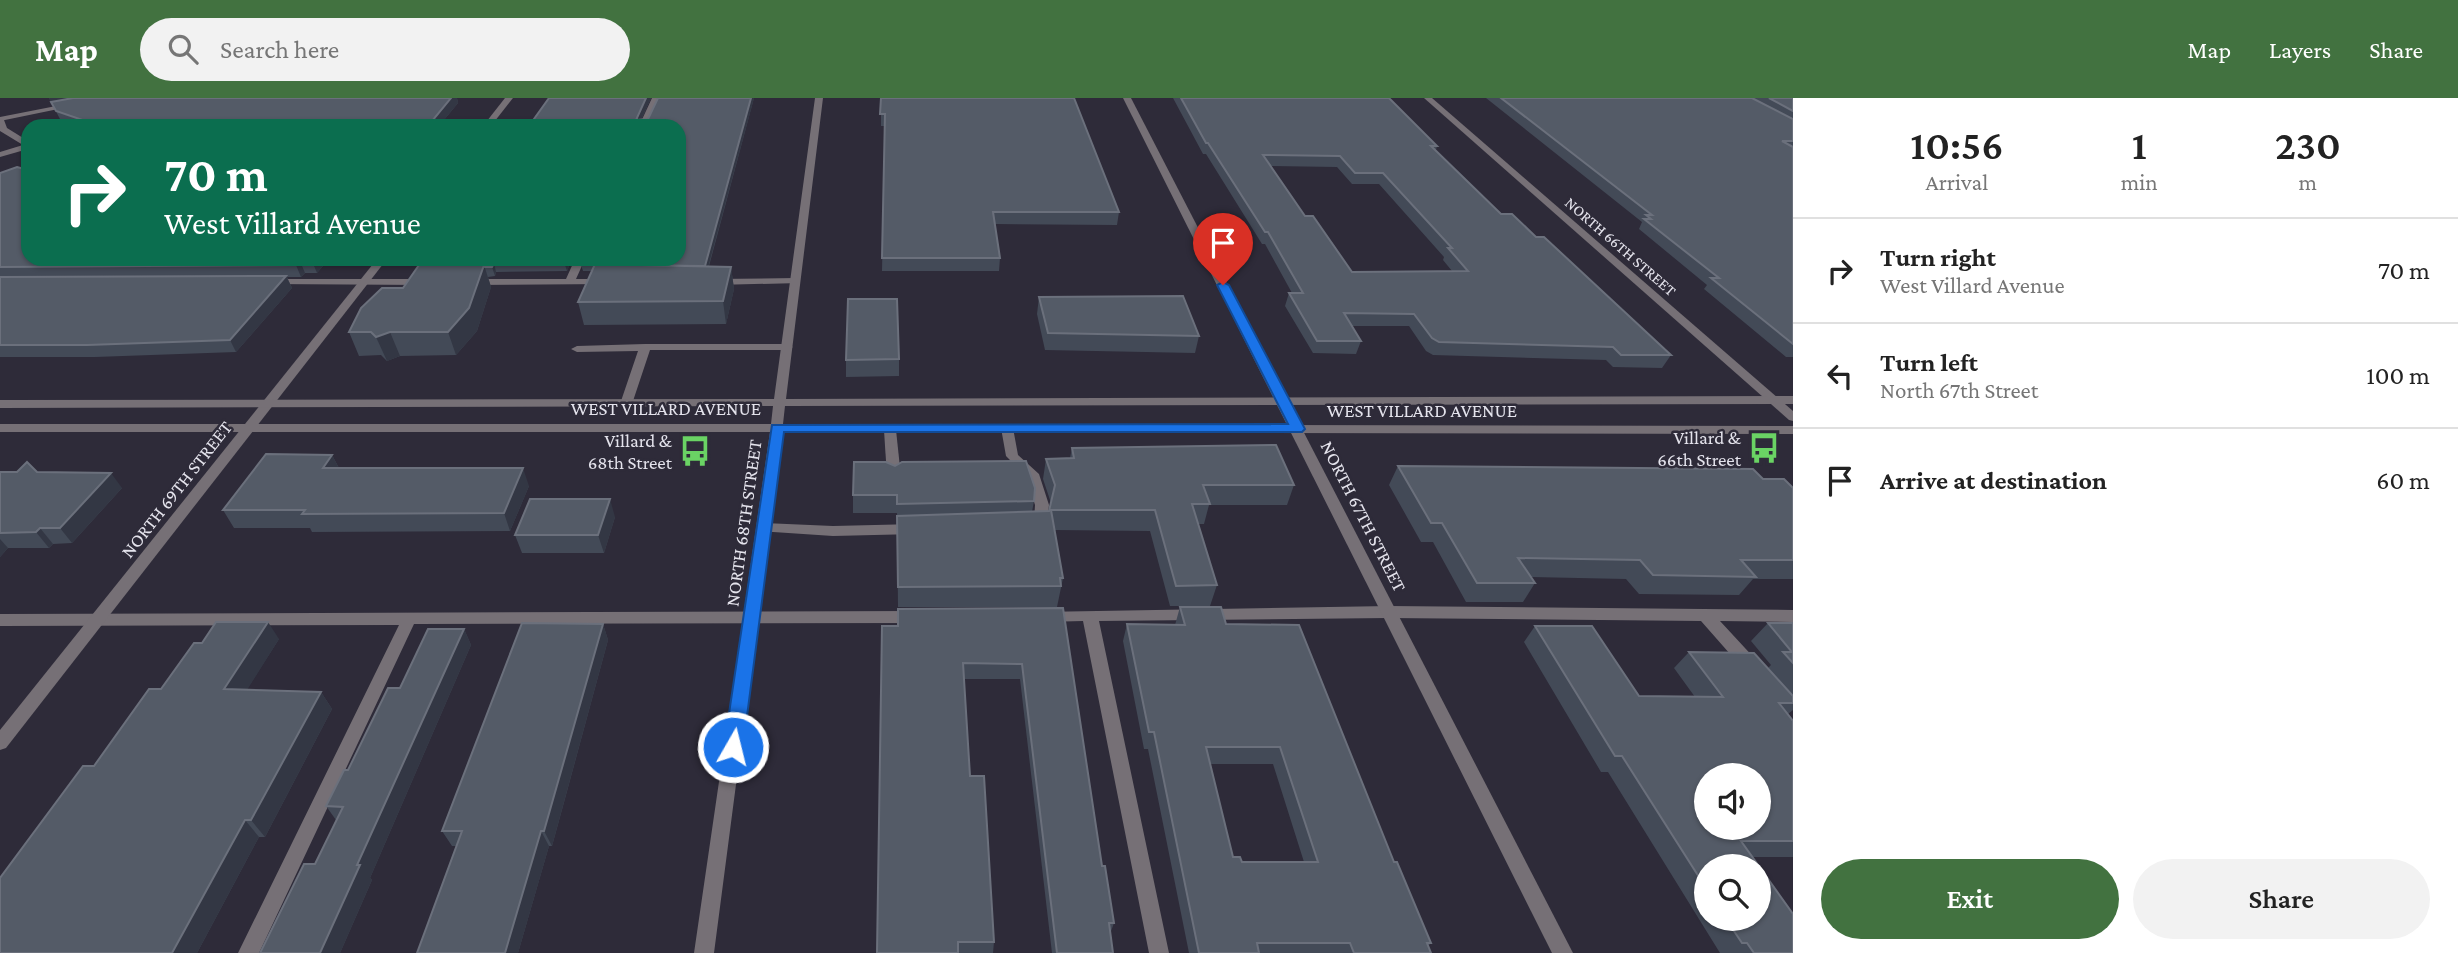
<!DOCTYPE html>
<html lang="en">
<head>
<meta charset="utf-8">
<style>
	:root { --surface:#fff; --page:#f2f2f2; --text:#222; --muted:#767676; --line:#e0e0e0; --accent:#427240 }
	body { margin:0; font-family:"Crimson Pro",serif; background:var(--page); color:var(--text); height:100vh; display:flex; flex-direction:column; font-size:26px; white-space:nowrap }
	* { box-sizing:border-box; margin:0 }
	p { font-size:23px; color:var(--muted) }
	.icon { flex:none; width:38px; height:38px; fill:none; stroke:currentColor; stroke-width:2; stroke-linecap:round; stroke-linejoin:round }
	.map { position:relative; flex:1; overflow:hidden }
	.drawer { display:flex; flex-direction:column; background:var(--surface); width:665px }
	.drawer>* { flex:none }
	.banner { position:absolute; left:21px; top:21px; width:665px; height:147px; border-radius:21px; box-shadow:0 2px 5px #0004; background:#0b6e4f; color:#fff; overflow:hidden }
	.fabs { position:absolute; left:1694px; top:665px; display:grid; gap:14px }
	.fabs a { display:grid; place-items:center; width:77px; height:77px; border-radius:50%; background:var(--surface); box-shadow:0 2px 5px #0004; font-size:35px }
	.pin { position:absolute; display:grid; place-items:center; width:60px; height:60px; color:#fff; margin:-72px -30px; border-radius:50% 50% 50% 0; rotate:-45deg; box-shadow:0 0 7px #0007 }
	.pin .icon { rotate:45deg }
	.me { position:absolute; width:77px; margin:-38px; rotate:8deg; stroke-linejoin:round; filter:drop-shadow(0 0 5px #0008) }
	.turn { display:flex; align-items:center; gap:24px; height:147px; padding:0 28px; font-size:32px }
	.turn .icon { width:91px; height:91px; stroke-width:2.5 }
	.turn b { display:block; font-size:49px; line-height:60px }
	.eta { display:flex; justify-content:space-evenly; align-items:center; height:119px; text-align:center }
	.eta b { font-size:42px; font-weight:600; line-height:49px }
	.button { display:flex; gap:14px; margin-top:auto; padding:14px 28px }
	.button a { flex:1; height:80px; border-radius:42px; background:var(--accent); color:#fff; font-size:28px; font-weight:600; line-height:80px; text-align:center }
	.button a+a { background:var(--page); color:var(--text) }
	ul { padding:0; list-style:none }
	li { display:flex; align-items:center; gap:21px; height:105px; padding:0 28px; border-top:2px solid var(--line) }
	li div { flex:1 }
	li b { display:block; font-size:26px }
	li em { font-style:normal }
	header { display:flex; align-items:center; gap:42px; box-sizing:border-box; height:98px; padding:0 35px; background:var(--accent); color:#fff }
	header strong { font-size:33px }
	nav { display:flex; gap:38px; margin-inline-start:auto; font-size:24px }
	.search { width:490px; height:63px; background:var(--page); display:flex; align-items:center; gap:18px; box-sizing:border-box; padding:0 24px; border-radius:38px; color:var(--muted); font-size:26px }
	main { display:flex; flex:1; min-height:0 }
	.map>svg:first-child { display:block }
	.lines { fill:none; stroke-linecap:round; stroke-linejoin:round }
	.service { fill:#767076; fill-rule:evenodd }
	.minor { fill:#767076; fill-rule:evenodd }
	.tertiary { fill:#767076; fill-rule:evenodd }
	.wall { fill:#434a57; fill-rule:evenodd }
	.shaded-wall { fill:#333744 }
	.building { fill:#545b67; stroke:#6b707c; stroke-width:2; fill-rule:evenodd }
	.route { fill:#1a73e8; stroke:#114b97; stroke-width:2 }
	.labels { text-anchor:middle; stroke-width:5; stroke-linejoin:round; paint-order:stroke }
	.far-street-label { font-size:16px; fill:#e4e3ec; stroke:#2e2b39 }
	.street-label { font-size:19px; fill:#e4e3ec; stroke:#2e2b39 }
	.poi-label { font-size:19px; fill:#e4e3ec; stroke:#2e2b39; text-anchor:end }
</style>
</head>
<body>
<header>
<strong>Map</strong>
<div class="search"><svg class="icon" aria-label="search" viewBox="0 0 24 24"><circle cx="10" cy="10" r="6"/><path d="M15 15l6 6"/></svg>Search here</div>
<nav><a>Map</a><a>Layers</a><a>Share</a></nav>
</header>
<main>
<div class="map">
<svg width="1793" height="855" viewBox="0 0 1793 855">
	<rect width="100%" height="100%" fill="#2e2b39"/>
	<g class="lines">
		<g class="service">
			<path d="M 97,0 L 112,0 L 0,23 L 0,19 Z"/>
			<path d="M 652,0 L 660,0 L 647,28 L 639,28 Z"/>
			<path d="M 575,161 L 585,161 L 576,181 L 604,181 L 609,184 L 608,186 L 470,187 L 465,184 L 470,181 L 566,181 Z"/>
			<path d="M 796,180 L 800,181 L 800,185 L 715,187 L 710,184 L 715,181 Z"/>
			<path d="M 271,181 L 426,181 L 431,184 L 426,187 L 267,186 L 266,184 Z"/>
			<path d="M 645,246 L 787,246 L 793,249 L 787,252 L 650,252 L 632,306 L 626,310 L 620,306 L 638,253 L 577,254 L 571,251 L 577,248 Z"/>
			<path d="M 1007,326 L 1013,330 L 1018,357 L 1039,376 L 1049,407 L 1046,431 L 1038,433 L 1031,428 L 1034,424 L 1035,407 L 1026,378 L 1006,358 L 1001,330 Z"/>
			<path d="M 890,328 L 896,332 L 901,379 L 894,383 L 887,379 L 884,332 Z"/>
			<path d="M 764,425 L 833,428 L 916,426 L 923,431 L 916,436 L 833,438 L 759,433 L 757,430 L 759,427 Z"/>
			<path d="M 1389,508 L 1793,512 L 1793,524 L 1720,523 L 1757,563 L 1759,568 L 1757,573 L 1751,574 L 1745,573 L 1701,523 L 1389,520 L 1099,523 L 1169,855 L 1149,855 L 1083,523 L 1044,524 L 1039,522 L 1036,518 L 1039,514 Z"/>
			<path d="M 916,513 L 921,515 L 924,519 L 921,523 L 916,525 L 414,526 L 259,855 L 238,855 L 399,527 L 0,528 L 0,516 Z"/>
		</g>
		<g class="minor">
			<path d="M 505,0 L 513,0 L 491,28 L 483,28 Z"/>
			<path d="M 1123,0 L 1131,0 L 1573,855 L 1552,855 Z"/>
			<path d="M 1424,0 L 1432,0 L 1793,313 L 1793,323 L 1789,322 Z"/>
			<path d="M 0,20 L 4,22 L 7,30 L 28,43 L 28,51 L 0,59 L 0,54 L 23,47 L 0,33 Z"/>
			<path d="M 377,161 L 387,161 L 6,650 L 0,652 L 0,632 Z"/>
		</g>
		<path class="tertiary" d="M 815,0 L 823,0 L 786,301 L 1793,298 L 1793,306 L 785,308 L 783,326 L 1793,328 L 1793,336 L 782,334 L 714,855 L 694,855 L 770,334 L 0,334 L 0,326 L 771,326 L 773,308 L 0,310 L 0,302 L 774,301 Z"/>
	</g>
	<g class="wall">
		<path d="M 49,0 L 457,0 L 458,5 L 439,28 L 76,28 L 61,23 Z"/>
		<path d="M 549,0 L 651,0 L 641,22 L 648,21 L 658,0 L 754,0 L 709,168 L 731,169 L 734,191 L 726,226 L 584,227 L 578,204 L 592,173 L 583,173 L 580,164 L 679,161 L 529,28 Z"/>
		<path d="M 881,0 L 1119,114 L 1117,127 L 995,126 L 1000,160 L 999,173 L 882,173 L 885,28 L 881,28 Z"/>
		<path d="M 1173,0 L 1389,0 L 1437,48 L 1436,52 L 1501,116 L 1536,139 L 1671,257 L 1662,270 L 1613,269 L 1606,262 L 1433,257 L 1426,253 L 1409,228 L 1351,228 L 1361,243 L 1356,256 L 1313,255 L 1285,208 L 1289,195 L 1292,195 L 1265,146 L 1262,146 L 1206,56 L 1203,56 ZM 1271,68 L 1337,69 L 1352,86 L 1379,86 L 1444,159 L 1443,162 L 1452,173 L 1352,174 L 1305,118 Z"/>
		<path d="M 1486,0 L 1793,0 L 1793,259 L 1786,259 L 1704,191 L 1707,187 L 1639,131 L 1642,124 Z"/>
		<path d="M 0,75 L 329,161 L 317,175 L 305,175 L 301,179 L 287,179 L 292,190 L 236,254 L 95,259 L 0,259 Z"/>
		<path d="M 572,161 L 567,173 L 496,174 L 495,178 L 488,179 L 491,189 L 477,233 L 456,257 L 400,258 L 387,263 L 381,257 L 359,258 L 349,234 L 403,190 L 419,167 Z"/>
		<path d="M 1039,199 L 1199,238 L 1195,255 L 1045,252 L 1037,216 Z"/>
		<path d="M 899,261 L 899,278 L 846,279 L 846,262 Z"/>
		<path d="M 1072,350 L 1294,387 L 1287,407 L 1209,407 L 1204,426 L 1198,426 L 1217,487 L 1210,508 L 1170,508 L 1150,433 L 1055,432 L 1063,480 L 1057,509 L 898,509 L 897,415 L 853,415 L 853,397 L 895,368 L 1034,403 L 1032,414 L 1049,413 L 1051,405 L 1043,381 L 1046,361 L 1070,360 Z"/>
		<path d="M 332,357 L 339,370 L 529,388 L 510,433 L 312,434 L 310,430 L 234,430 L 223,412 Z"/>
		<path d="M 1398,368 L 1763,381 L 1793,390 L 1793,481 L 1753,481 L 1739,497 L 1639,496 L 1626,481 L 1531,479 L 1535,485 L 1523,504 L 1466,504 L 1433,444 L 1421,444 L 1389,387 Z"/>
		<path d="M 0,374 L 37,374 L 122,390 L 72,445 L 53,446 L 49,450 L 8,450 L 0,459 Z"/>
		<path d="M 615,419 L 604,455 L 522,455 L 515,437 Z"/>
		<path d="M 1180,509 L 1226,526 L 1394,764 L 1431,845 L 1428,848 L 1431,855 L 1189,855 L 1148,651 L 1144,651 L 1123,543 L 1127,526 L 1175,527 ZM 1210,666 L 1273,666 L 1304,764 L 1242,764 L 1233,759 Z"/>
		<path d="M 1063,510 L 1102,768 L 1114,825 L 1110,836 L 1113,855 L 1052,855 L 1020,581 L 964,581 L 970,678 L 994,844 L 993,855 L 877,855 L 898,528 Z"/>
		<path d="M 1768,525 L 1793,525 L 1793,612 L 1788,616 L 1793,623 L 1793,759 L 1752,759 L 1793,855 L 1720,855 L 1608,674 L 1601,674 L 1524,544 L 1535,528 L 1639,598 L 1695,599 L 1674,570 L 1689,554 L 1768,570 L 1771,567 L 1751,543 ZM 1706,768 L 1759,821 L 1706,821 Z"/>
		<path d="M 603,526 L 608,542 L 563,708 L 552,748 L 549,748 L 518,855 L 417,855 L 456,748 L 452,748 L 442,733 Z"/>
		<path d="M 464,531 L 471,547 L 370,780 L 372,782 L 340,855 L 260,855 L 315,766 L 336,722 L 326,708 L 348,672 L 400,590 Z"/>
		<path d="M 279,541 L 247,591 L 321,594 L 332,611 L 265,739 L 259,739 L 197,855 L 0,855 L 94,668 L 161,591 Z"/>
	</g>
	<g class="shaded-wall">
		<path d="M 49,0 L 83,0 L 52,6 Z"/>
		<path d="M 451,0 L 457,0 L 458,5 L 439,28 L 428,28 Z"/>
		<path d="M 646,0 L 651,0 L 638,28 L 636,22 Z"/>
		<path d="M 751,0 L 754,0 L 706,177 L 705,168 Z"/>
		<path d="M 314,161 L 329,161 L 317,175 L 312,163 Z"/>
		<path d="M 566,161 L 572,161 L 567,173 L 564,164 Z"/>
		<path d="M 300,163 L 305,175 L 301,179 L 296,167 Z"/>
		<path d="M 494,165 L 496,174 L 495,178 L 492,169 Z"/>
		<path d="M 484,167 L 491,189 L 477,233 L 456,257 L 448,234 Z"/>
		<path d="M 731,169 L 734,191 L 726,226 L 723,203 Z"/>
		<path d="M 286,178 L 292,190 L 236,254 L 230,242 Z"/>
		<path d="M 390,234 L 400,258 L 387,263 L 376,239 Z"/>
		<path d="M 332,357 L 341,374 L 323,370 Z"/>
		<path d="M 523,370 L 529,388 L 510,433 L 504,415 Z"/>
		<path d="M 111,375 L 122,390 L 72,445 L 60,430 Z"/>
		<path d="M 610,401 L 615,419 L 604,455 L 598,437 Z"/>
		<path d="M 40,430 L 53,446 L 49,450 L 36,434 Z"/>
		<path d="M 0,441 L 8,450 L 0,459 Z"/>
		<path d="M 268,524 L 279,541 L 237,608 L 224,591 Z"/>
		<path d="M 603,526 L 608,542 L 552,748 L 544,733 Z"/>
		<path d="M 464,531 L 471,547 L 370,780 L 372,782 L 340,855 L 320,855 L 357,767 Z"/>
		<path d="M 321,594 L 332,611 L 265,739 L 251,722 Z"/>
		<path d="M 245,722 L 259,739 L 197,855 L 172,855 Z"/>
		<path d="M 541,733 L 549,748 L 518,855 L 505,855 Z"/>
	</g>
	<g class="building">
		<path d="M 73,0 L 451,0 L 428,28 L 100,28 L 56,13 L 51,4 Z"/>
		<path d="M 549,0 L 646,0 L 636,22 L 648,21 L 658,0 L 751,0 L 705,168 L 604,167 L 605,164 L 580,164 L 582,161 L 679,161 L 679,28 L 529,28 Z"/>
		<path d="M 881,0 L 1074,0 L 1119,114 L 993,114 L 1000,160 L 882,160 L 885,16 L 880,16 Z"/>
		<path d="M 1181,0 L 1389,0 L 1437,48 L 1431,48 L 1501,116 L 1512,116 L 1536,139 L 1544,139 L 1671,257 L 1621,257 L 1613,249 L 1439,244 L 1432,240 L 1414,216 L 1344,215 L 1361,243 L 1317,243 L 1289,195 L 1303,195 L 1268,134 L 1265,134 L 1208,45 L 1206,45 ZM 1263,57 L 1340,58 L 1355,75 L 1383,75 L 1452,150 L 1448,150 L 1468,173 L 1352,174 L 1313,118 L 1305,118 Z"/>
		<path d="M 1501,0 L 1752,0 L 1793,21 L 1793,43 L 1782,43 L 1793,49 L 1793,246 L 1711,180 L 1719,180 L 1644,121 L 1651,121 L 1646,117 L 1652,117 Z"/>
		<path d="M 1769,0 L 1793,0 L 1793,13 Z"/>
		<path d="M 17,69 L 28,72 L 28,161 L 314,161 L 312,163 L 300,163 L 296,167 L 0,169 L 0,75 Z"/>
		<path d="M 438,161 L 566,161 L 564,164 L 494,165 L 492,169 L 485,169 L 484,167 L 434,167 Z"/>
		<path d="M 595,166 L 731,169 L 723,203 L 578,204 Z"/>
		<path d="M 419,167 L 484,167 L 469,210 L 448,234 L 390,234 L 376,239 L 371,234 L 349,234 L 361,210 L 382,190 L 403,190 Z"/>
		<path d="M 286,178 L 230,242 L 87,247 L 0,247 L 0,179 Z"/>
		<path d="M 1183,198 L 1199,238 L 1048,235 L 1039,199 Z"/>
		<path d="M 848,201 L 897,201 L 899,261 L 846,262 Z"/>
		<path d="M 1276,347 L 1294,387 L 1203,387 L 1210,406 L 1192,406 L 1217,487 L 1176,488 L 1155,412 L 1051,412 L 1063,480 L 1060,480 L 1061,488 L 898,489 L 897,418 L 1049,413 L 1055,387 L 1046,361 L 1074,360 L 1072,350 Z"/>
		<path d="M 266,356 L 332,357 L 323,370 L 523,370 L 504,415 L 302,416 L 305,412 L 223,412 Z"/>
		<path d="M 1026,363 L 1035,390 L 1034,403 L 897,406 L 897,397 L 853,397 L 854,364 L 886,364 L 895,368 L 902,364 Z"/>
		<path d="M 27,364 L 37,374 L 111,375 L 60,430 L 40,430 L 36,434 L 0,435 L 0,374 L 17,374 Z"/>
		<path d="M 1398,368 L 1753,371 L 1763,381 L 1784,381 L 1793,390 L 1793,462 L 1741,462 L 1756,479 L 1653,477 L 1640,462 L 1518,460 L 1535,485 L 1477,485 L 1442,425 L 1431,425 Z"/>
		<path d="M 530,401 L 610,401 L 598,437 L 515,437 Z"/>
		<path d="M 1180,509 L 1221,509 L 1226,526 L 1299,527 L 1394,764 L 1397,764 L 1431,845 L 1427,845 L 1431,855 L 1354,855 L 1350,845 L 1257,845 L 1259,855 L 1199,855 L 1154,634 L 1149,634 L 1127,526 L 1185,527 ZM 1206,649 L 1280,649 L 1318,764 L 1242,764 L 1240,759 L 1233,759 Z"/>
		<path d="M 1063,510 L 1102,768 L 1105,768 L 1114,825 L 1109,825 L 1113,855 L 1057,855 L 1022,566 L 963,565 L 970,678 L 984,678 L 994,844 L 958,844 L 958,855 L 877,855 L 882,528 L 898,528 L 898,511 Z"/>
		<path d="M 216,524 L 268,524 L 224,591 L 321,594 L 251,722 L 245,722 L 172,855 L 0,855 L 0,780 L 83,668 L 94,668 L 149,591 L 161,591 L 194,545 L 202,545 Z"/>
		<path d="M 522,525 L 603,526 L 544,733 L 541,733 L 505,855 L 417,855 L 462,733 L 442,733 Z"/>
		<path d="M 1768,525 L 1793,525 L 1793,565 L 1783,554 L 1792,554 Z"/>
		<path d="M 1535,528 L 1592,528 L 1639,598 L 1723,599 L 1689,554 L 1754,555 L 1793,598 L 1793,605 L 1779,605 L 1793,623 L 1793,743 L 1741,743 L 1793,816 L 1793,855 L 1754,855 L 1747,845 L 1742,845 L 1726,821 L 1759,821 L 1759,768 L 1706,768 L 1706,790 L 1622,658 L 1615,658 ZM 1706,677 L 1759,677 L 1759,730 L 1706,730 Z"/>
		<path d="M 428,531 L 464,531 L 357,767 L 360,767 L 320,855 L 260,855 L 304,766 L 315,766 L 343,709 L 326,708 L 344,672 L 348,672 L 388,590 L 400,590 Z"/>
	</g>
	<path class="route" d="M 1223,184 L 1229,187 L 1305,331 L 1302,334 L 784,334 L 743,649 L 740,655 L 733,657 L 726,655 L 724,649 L 772,327 L 1288,326 L 1217,187 Z"/>
	<defs>
		<symbol id="bus-bare" viewBox="-9 -9 18 18"><path d="M-5-6H5V4H4V6H2V4H-2V6H-4V4H-5ZM-3.5-4V0h7V-4ZM-3.5 1.2v1.5H-2V1.2ZM2 1.2v1.5H3.5V1.2Z" fill="#6ad364" stroke="#2e2b39" stroke-width="2.5" paint-order="stroke"/></symbol>
	</defs>
	<g fill-rule="evenodd">
		<use href="#bus-bare" x="1742" y="328" width="44" height="44"/>
		<use href="#bus-bare" x="673" y="331" width="44" height="44"/>
	</g>
	<g class="labels">
		<g class="far-street-label">
			<text transform="translate(1621 148) rotate(41)" y="6">NORTH 66TH STREET</text>
		</g>
		<g class="street-label">
			<text x="666" y="317">WEST VILLARD AVENUE</text>
			<text x="1422" y="319">WEST VILLARD AVENUE</text>
			<text transform="translate(176 391) rotate(-52)" y="7">NORTH 69TH STREET</text>
			<text transform="translate(1364 418) rotate(63)" y="7">NORTH 67TH STREET</text>
			<text transform="translate(743 425) rotate(-82)" y="7">NORTH 68TH STREET</text>
		</g>
		<g class="poi-label">
			<text x="1741" y="346">Villard &amp;<tspan x="1741" dy="22">66th Street</tspan></text>
			<text x="672" y="349">Villard &amp;<tspan x="672" dy="22">68th Street</tspan></text>
		</g>
	</g>
</svg>
<div class="fabs">
<a><svg class="icon" aria-label="sound" viewBox="0 0 24 24"><path d="M4 9h4l5-4v14l-5-4H4zM17 9q2 3 0 6"/></svg></a>
<a><svg class="icon" aria-label="search" viewBox="0 0 24 24"><circle cx="10" cy="10" r="6"/><path d="M15 15l6 6"/></svg></a>
</div>
<div class="pin" style="left:1223px;top:187px;background:#d93025"><svg class="icon" aria-label="arrive" viewBox="0 0 24 24"><path d="M6 21V4h12l-3 4 3 4H6"/></svg></div>
<svg class="me" style="left:733px;top:649px" viewBox="-20 -20 40 40"><circle r="17" fill="#1a73e8" stroke="#fff" stroke-width="3"/><path d="M0-11L8 9 0 5-8 9z" fill="#fff"/></svg>
<div class="banner">
<div class="turn"><svg class="icon" aria-label="right" viewBox="0 0 24 24"><path d="M7 20v-9h11M14 6l5 5-5 5"/></svg><div><b>70 m</b>West Villard Avenue</div></div>
</div>
</div>
<section class="drawer">
<div class="eta">
<div><b>10:56</b><p>Arrival</p></div>
<div><b>1</b><p>min</p></div>
<div><b>230</b><p>m</p></div>
</div>
<ul>
<li><svg class="icon" aria-label="right" viewBox="0 0 24 24"><path d="M7 20v-9h11M14 6l5 5-5 5"/></svg><div><b>Turn right</b><p>West Villard Avenue</p></div><em>70 m</em></li>
<li><svg class="icon" aria-label="left" viewBox="0 0 24 24"><path d="M17 20v-9H6M10 6l-5 5 5 5"/></svg><div><b>Turn left</b><p>North 67th Street</p></div><em>100 m</em></li>
<li><svg class="icon" aria-label="arrive" viewBox="0 0 24 24"><path d="M6 21V4h12l-3 4 3 4H6"/></svg><div><b>Arrive at destination</b></div><em>60 m</em></li>
</ul>
<div class="button"><a>Exit</a><a>Share</a></div>
</section>
</main>
</body>
</html>
